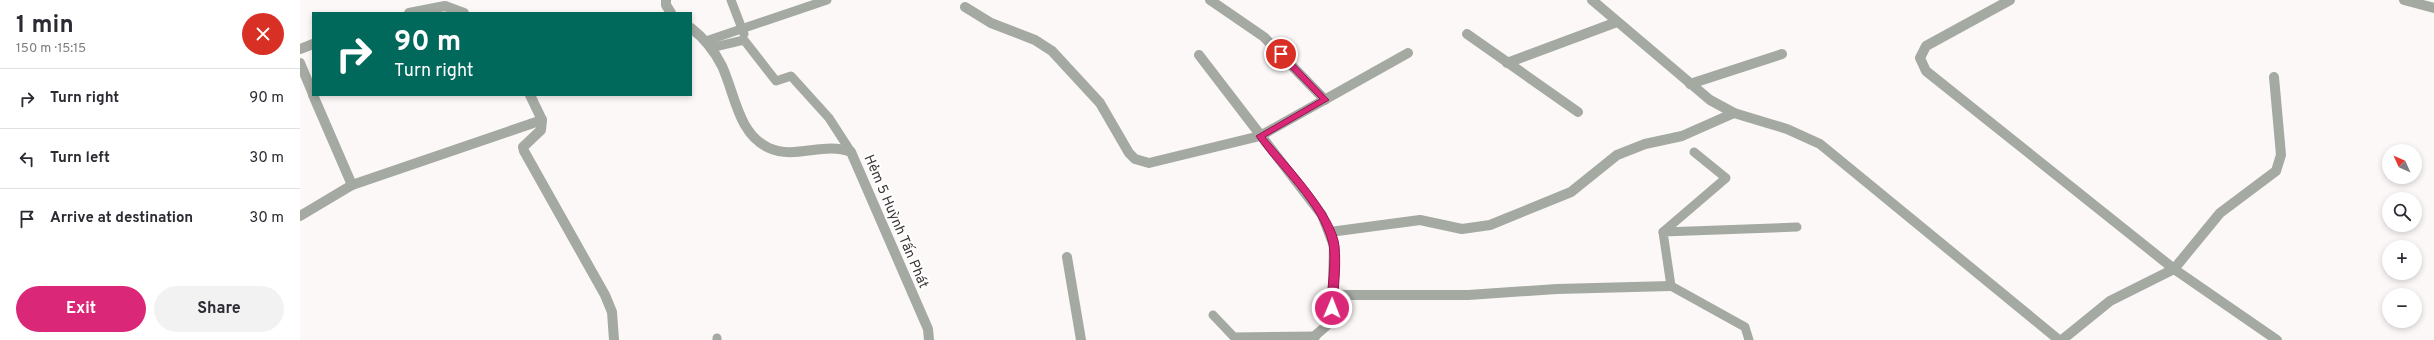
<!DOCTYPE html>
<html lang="en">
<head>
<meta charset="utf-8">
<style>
	:root { --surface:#fff; --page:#f2f2f3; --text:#2b2b33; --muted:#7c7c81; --line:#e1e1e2; --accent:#db2777 }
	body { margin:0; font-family:Overpass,sans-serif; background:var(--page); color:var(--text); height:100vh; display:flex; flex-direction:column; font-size:15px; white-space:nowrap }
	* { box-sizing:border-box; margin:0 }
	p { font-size:13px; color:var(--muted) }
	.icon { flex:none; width:22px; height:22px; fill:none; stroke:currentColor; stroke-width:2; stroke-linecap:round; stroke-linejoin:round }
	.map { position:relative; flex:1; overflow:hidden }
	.side { display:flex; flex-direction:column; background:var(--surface); width:300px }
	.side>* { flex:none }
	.banner { position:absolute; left:12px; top:12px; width:380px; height:84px; border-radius:0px; box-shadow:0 2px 6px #0003; background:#00695c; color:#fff; overflow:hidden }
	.needle { width:26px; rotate:315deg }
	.tools { position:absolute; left:2082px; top:144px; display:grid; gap:8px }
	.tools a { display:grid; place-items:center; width:40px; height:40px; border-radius:50%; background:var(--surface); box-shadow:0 2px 6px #0003; font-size:20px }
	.pin { position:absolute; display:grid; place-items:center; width:34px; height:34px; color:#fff; margin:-17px; border:2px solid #fff; border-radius:50%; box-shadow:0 1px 4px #0007 }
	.me { position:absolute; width:44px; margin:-22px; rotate:1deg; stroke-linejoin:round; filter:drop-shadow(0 0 3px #0008) }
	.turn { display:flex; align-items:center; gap:14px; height:84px; padding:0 16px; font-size:18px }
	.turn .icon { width:52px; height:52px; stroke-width:2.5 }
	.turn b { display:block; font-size:28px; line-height:34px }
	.round { display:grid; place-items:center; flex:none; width:42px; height:42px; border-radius:21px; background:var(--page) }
	.headline { display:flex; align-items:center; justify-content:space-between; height:68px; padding:0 16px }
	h1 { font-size:24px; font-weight:700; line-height:30px }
	.cta { display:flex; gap:8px; margin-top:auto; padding:8px 16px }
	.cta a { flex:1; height:46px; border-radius:24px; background:var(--accent); color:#fff; font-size:16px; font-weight:700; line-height:46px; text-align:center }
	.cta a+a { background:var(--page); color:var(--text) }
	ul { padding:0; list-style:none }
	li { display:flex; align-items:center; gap:12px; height:60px; padding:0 16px; border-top:1px solid var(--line) }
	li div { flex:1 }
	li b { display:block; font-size:15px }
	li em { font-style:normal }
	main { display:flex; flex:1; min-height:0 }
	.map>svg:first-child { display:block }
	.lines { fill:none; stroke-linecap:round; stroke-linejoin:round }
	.service { stroke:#a4a9a2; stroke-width:9 }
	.minor { stroke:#a4a9a2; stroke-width:10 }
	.tertiary { stroke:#a4a9a2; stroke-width:10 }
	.route { fill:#db2777; stroke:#8e194d }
	.labels { text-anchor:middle; stroke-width:4; stroke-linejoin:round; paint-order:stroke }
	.street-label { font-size:14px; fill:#3e3636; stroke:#fff }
</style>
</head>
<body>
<main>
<section class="side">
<div class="headline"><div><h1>1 min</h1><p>150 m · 15:15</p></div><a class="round" style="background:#d93025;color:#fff"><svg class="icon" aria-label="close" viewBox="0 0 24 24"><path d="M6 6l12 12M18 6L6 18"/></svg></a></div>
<ul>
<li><svg class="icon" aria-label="right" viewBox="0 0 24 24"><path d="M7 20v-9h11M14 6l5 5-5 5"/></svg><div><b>Turn right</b></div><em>90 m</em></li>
<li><svg class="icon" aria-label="left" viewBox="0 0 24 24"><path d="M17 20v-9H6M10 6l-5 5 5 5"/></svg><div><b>Turn left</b></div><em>30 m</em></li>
<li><svg class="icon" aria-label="arrive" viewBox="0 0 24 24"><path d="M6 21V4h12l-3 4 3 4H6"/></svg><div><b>Arrive at destination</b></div><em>30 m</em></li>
</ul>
<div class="cta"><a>Exit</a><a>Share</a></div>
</section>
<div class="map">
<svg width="2134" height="340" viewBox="0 0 2134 340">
	<rect width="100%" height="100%" fill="#fcf8f8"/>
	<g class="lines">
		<g class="service">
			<path d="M 431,0 L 444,34"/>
			<path d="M 406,41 L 527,0"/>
			<path d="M 410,48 L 444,40 L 476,81 L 491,76 L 529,118 L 551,152"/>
			<path d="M 1363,232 L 1426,178 L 1394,152"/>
			<path d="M 913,315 L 934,337 L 1016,336"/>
			<path d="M 417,338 L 417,340"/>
			<path d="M 1449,340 L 1445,327 L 1371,286 L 1363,232 L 1497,227"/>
		</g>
		<g class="minor">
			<path d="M 366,0 L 366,5 L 371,13"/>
			<path d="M 910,0 L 964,37 L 1025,100"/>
			<path d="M 1292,0 L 1410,100 L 1434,113 L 1487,129 L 1520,144 L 1759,340"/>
			<path d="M 1710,0 L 1626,46 L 1620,58 L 1626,71 L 1874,269 L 1977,340"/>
			<path d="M 665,7 L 691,23 L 735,40 L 752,51 L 800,103 L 829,153 L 835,159 L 849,163 L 960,136 L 1108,53"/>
			<path d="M 109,13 L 145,6 L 164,13"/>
			<path d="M 391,28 C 404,38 414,50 422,66 C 435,94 438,134 469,148 C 496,160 524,141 551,152 L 628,329 L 629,340"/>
			<path d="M 1167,34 L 1278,112"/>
			<path d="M 0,49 L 13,44"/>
			<path d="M 899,55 L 1022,215 L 1034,246 L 1032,321 L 1010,340"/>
			<path d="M 0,63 L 13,94"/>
			<path d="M 1207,63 L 1317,22"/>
			<path d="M 1390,84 L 1482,54"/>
			<path d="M 230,95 L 242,120 L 241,130 L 223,147 L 224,151 L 305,295 L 312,312 L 314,340"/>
			<path d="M 52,185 L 242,120"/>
			<path d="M 0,216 L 52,185 L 13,95"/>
			<path d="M 1030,232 L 1120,220 L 1162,229 L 1190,225 L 1271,192 L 1317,155 L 1345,144 L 1382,136 L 1434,113"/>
			<path d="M 767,257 L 781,340"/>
			<path d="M 1032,295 L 1168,295 L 1257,289 L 1371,286"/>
			<path d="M 1762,340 L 1810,301 L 1874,269 L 1920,213 L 1976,171 L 1981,155 L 1974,77"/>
		</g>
		<path class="tertiary" d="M 2104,0 L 2134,8"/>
	</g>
	<path class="route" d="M 978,53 L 984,53 L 1029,100 L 965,137 C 986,162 1036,215 1039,246 C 1041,266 1038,288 1037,308 L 1032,312 L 1027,308 C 1027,290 1032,261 1029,244 C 1019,202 979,170 956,136 L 1020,99 L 978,56 Z"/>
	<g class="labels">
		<g class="street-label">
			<text transform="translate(597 221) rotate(67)" y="5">Hẻm 5 Huỳnh Tấn Phát</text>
		</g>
	</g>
</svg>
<div class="tools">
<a><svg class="needle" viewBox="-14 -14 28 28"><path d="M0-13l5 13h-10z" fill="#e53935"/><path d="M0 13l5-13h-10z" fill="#7c7c81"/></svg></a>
<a><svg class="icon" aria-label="search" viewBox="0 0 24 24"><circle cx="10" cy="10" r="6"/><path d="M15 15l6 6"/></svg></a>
<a>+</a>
<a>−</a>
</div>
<div class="pin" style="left:981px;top:54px;background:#d93025"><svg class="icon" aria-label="arrive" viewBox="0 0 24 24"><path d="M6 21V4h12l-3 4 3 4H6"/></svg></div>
<svg class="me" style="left:1032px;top:308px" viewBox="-20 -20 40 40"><circle r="17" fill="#db2777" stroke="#fff" stroke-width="3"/><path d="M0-11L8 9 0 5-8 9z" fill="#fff"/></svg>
<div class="banner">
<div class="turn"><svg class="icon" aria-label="right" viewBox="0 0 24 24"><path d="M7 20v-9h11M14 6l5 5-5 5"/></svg><div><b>90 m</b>Turn right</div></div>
</div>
</div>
</main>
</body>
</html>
